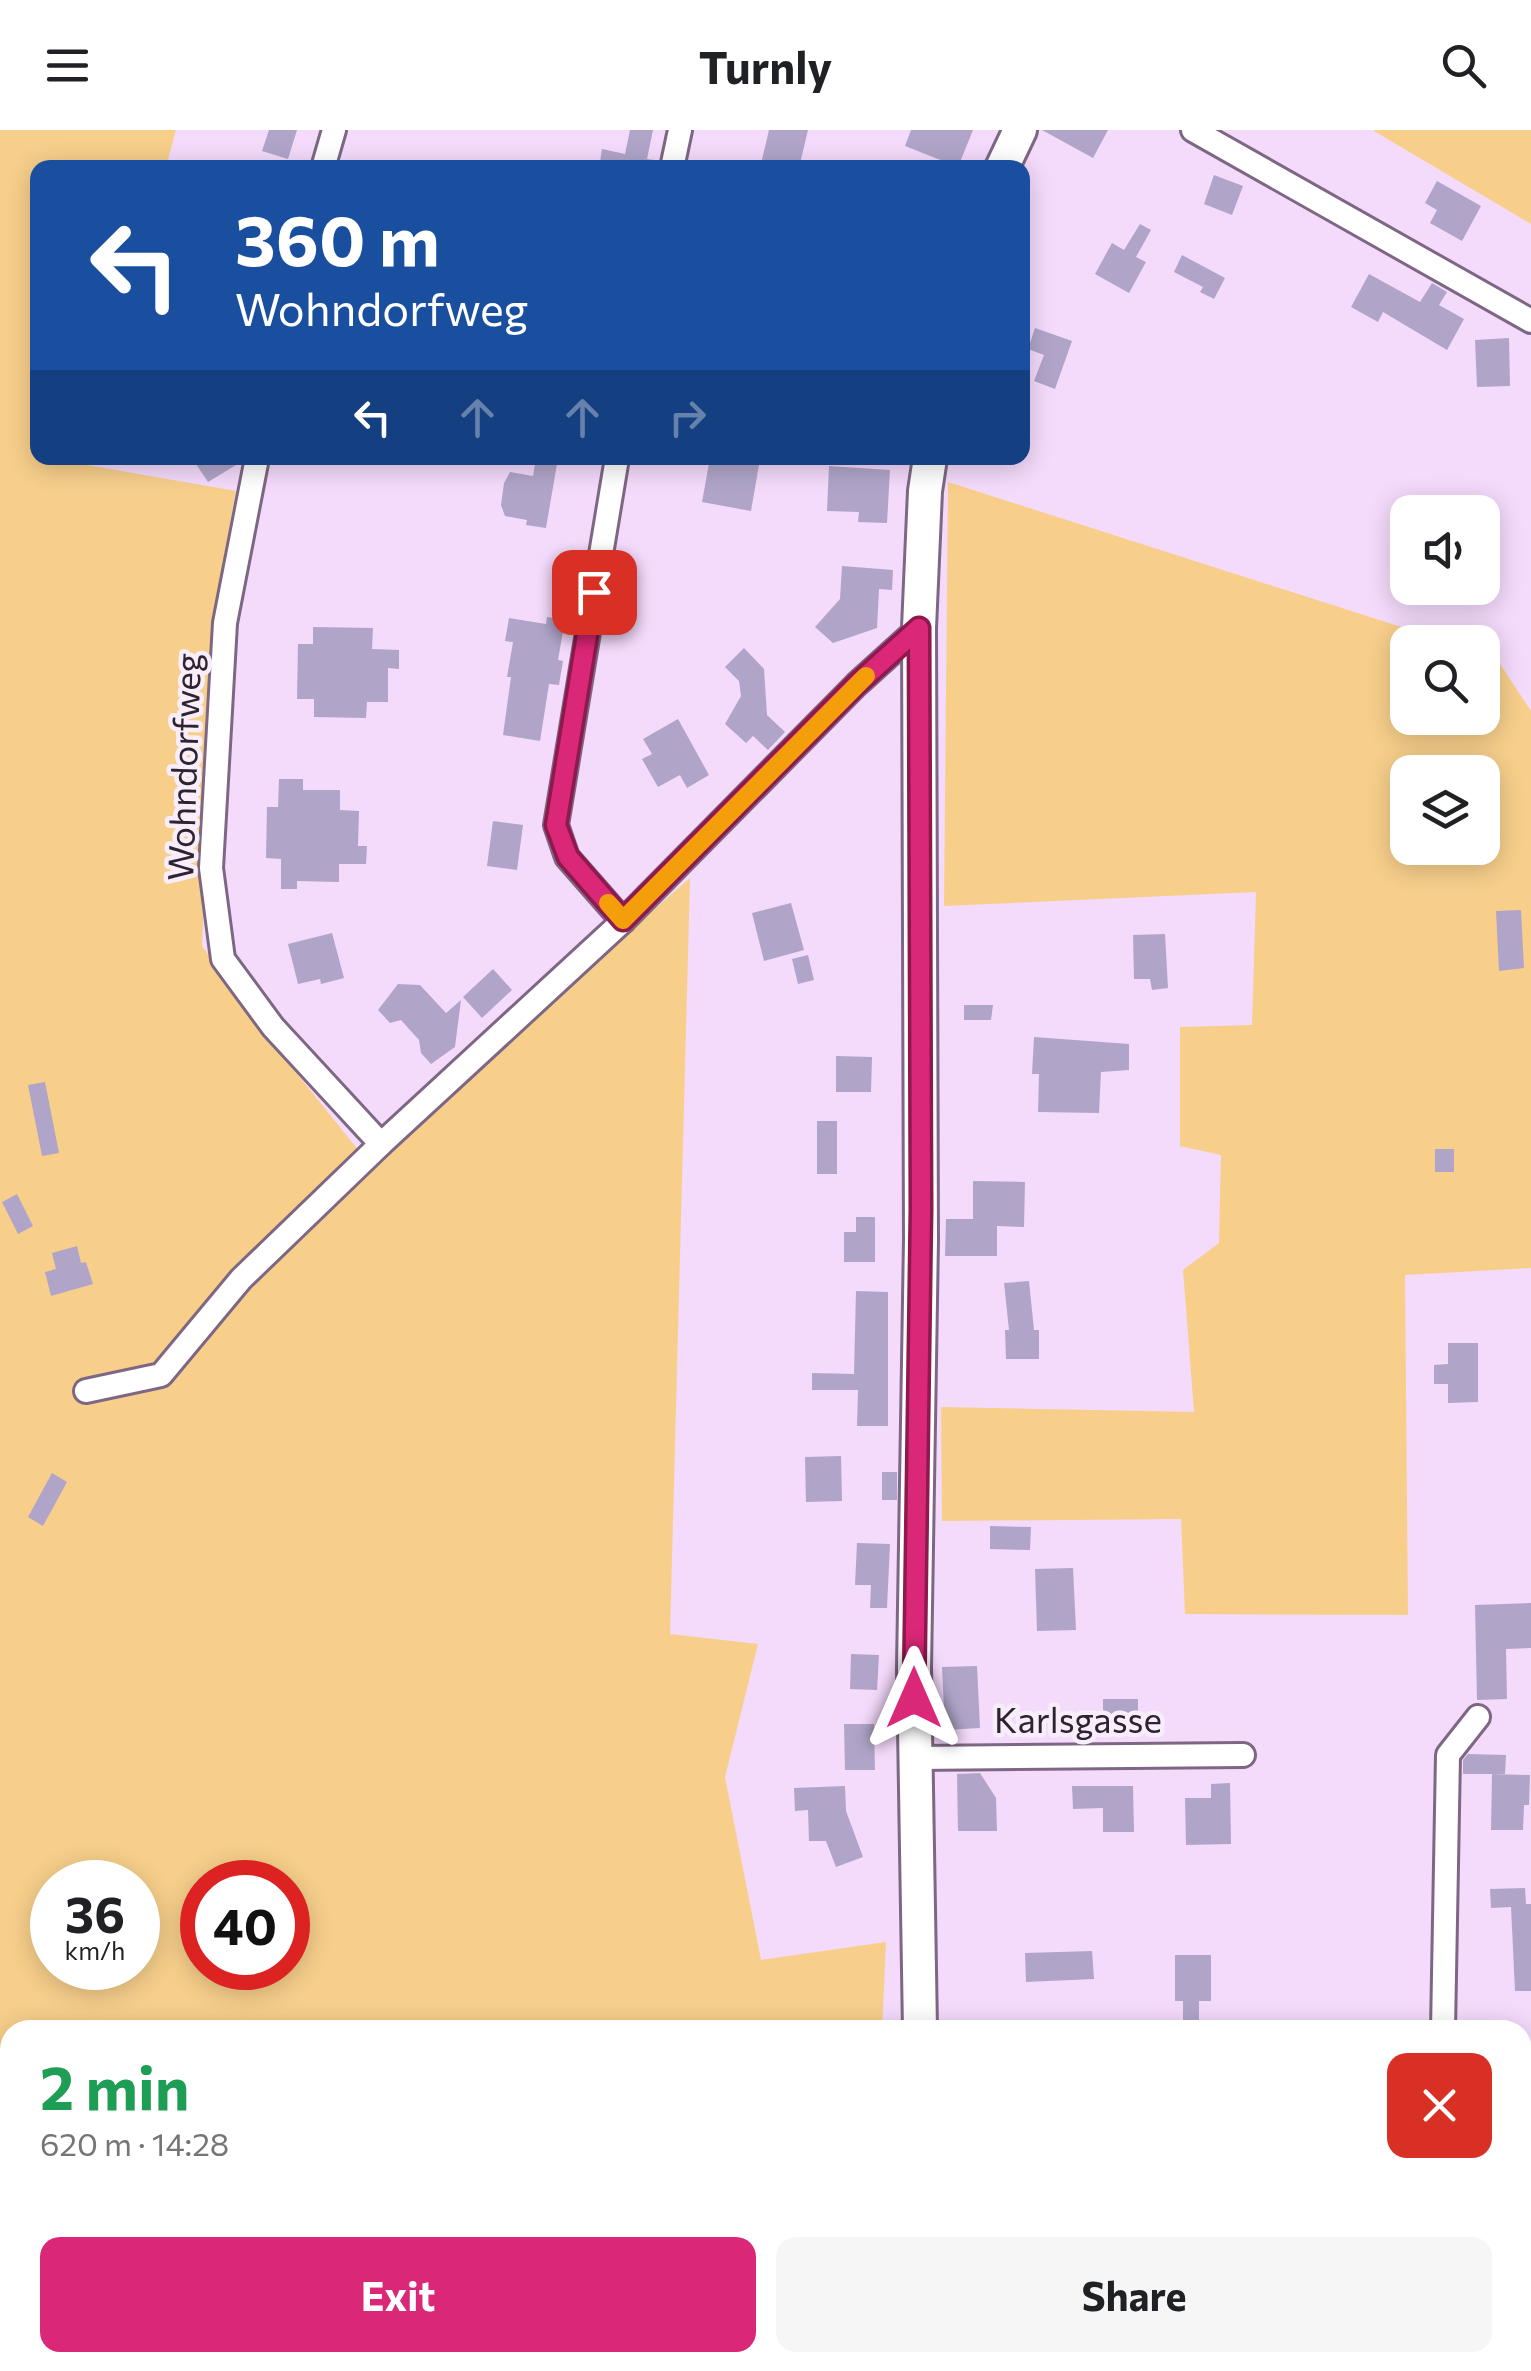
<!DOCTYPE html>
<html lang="en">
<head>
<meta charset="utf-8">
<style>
	:root { --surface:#fff; --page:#f6f6f6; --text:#202124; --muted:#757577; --accent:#db2777 }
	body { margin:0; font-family:Commissioner,sans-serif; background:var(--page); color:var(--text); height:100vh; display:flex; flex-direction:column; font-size:38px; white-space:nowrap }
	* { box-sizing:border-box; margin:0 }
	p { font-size:32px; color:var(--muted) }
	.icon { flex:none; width:55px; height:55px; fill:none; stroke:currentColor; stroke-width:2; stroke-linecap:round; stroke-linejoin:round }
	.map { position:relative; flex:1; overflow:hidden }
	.side { position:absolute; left:0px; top:1890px; width:1532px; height:352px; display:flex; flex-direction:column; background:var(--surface); border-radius:30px 30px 0 0; box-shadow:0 5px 25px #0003 }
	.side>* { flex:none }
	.top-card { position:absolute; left:30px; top:30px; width:1000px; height:305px; border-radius:20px; box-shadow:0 5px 25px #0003; background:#1a4fa0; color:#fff; overflow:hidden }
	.tools { position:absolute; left:1390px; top:365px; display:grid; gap:20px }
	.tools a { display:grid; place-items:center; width:110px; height:110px; border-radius:20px; background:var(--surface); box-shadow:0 5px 25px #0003; font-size:50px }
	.speed { position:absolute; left:30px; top:1730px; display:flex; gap:20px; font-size:50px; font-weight:700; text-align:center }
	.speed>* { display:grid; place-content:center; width:130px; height:130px; border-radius:50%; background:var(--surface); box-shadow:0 5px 25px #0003; line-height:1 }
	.speed small { font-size:25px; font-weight:400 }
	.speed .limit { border:15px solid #d22; background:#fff; color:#111 }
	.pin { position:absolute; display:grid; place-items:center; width:85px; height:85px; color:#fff; margin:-42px; border-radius:20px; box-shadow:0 5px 15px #0006 }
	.me { position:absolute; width:110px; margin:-55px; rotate:0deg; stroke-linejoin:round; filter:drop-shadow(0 0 8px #0008) }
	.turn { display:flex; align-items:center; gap:35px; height:210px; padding:0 40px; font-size:45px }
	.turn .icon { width:130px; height:130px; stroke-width:2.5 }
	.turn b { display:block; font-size:70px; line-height:85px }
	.lanes { display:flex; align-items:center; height:95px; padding:0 40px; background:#0003; justify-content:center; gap:50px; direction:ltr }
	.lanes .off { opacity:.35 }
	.round { display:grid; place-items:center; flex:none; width:105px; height:105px; border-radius:20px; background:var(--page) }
	.headline { display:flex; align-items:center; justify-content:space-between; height:170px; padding:0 40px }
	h1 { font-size:60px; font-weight:700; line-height:75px; color:#1e9e55 }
	.action { display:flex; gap:20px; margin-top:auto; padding:20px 40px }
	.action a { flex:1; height:115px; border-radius:20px; background:var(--accent); color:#fff; font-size:40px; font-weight:700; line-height:115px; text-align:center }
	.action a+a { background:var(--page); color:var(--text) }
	header { display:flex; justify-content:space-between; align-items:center; height:130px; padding:0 40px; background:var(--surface); font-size:45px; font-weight:700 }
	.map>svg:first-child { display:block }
	.green { fill:#f7cf8b; fill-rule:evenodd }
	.building { fill:#b0a5c9 }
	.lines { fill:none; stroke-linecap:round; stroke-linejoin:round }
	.street-casing { stroke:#7e6784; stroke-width:28 }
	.secondary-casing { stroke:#7e6784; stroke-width:38 }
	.street { stroke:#fff; stroke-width:22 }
	.secondary { stroke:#fff; stroke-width:32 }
	.route-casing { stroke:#8e194d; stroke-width:25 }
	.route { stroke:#db2777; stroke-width:18 }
	.slow { stroke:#f59e0b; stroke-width:18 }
	.labels { text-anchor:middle; stroke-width:9; stroke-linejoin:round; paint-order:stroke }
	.street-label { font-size:35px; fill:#2e2430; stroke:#f8edfb }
</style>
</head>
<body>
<header><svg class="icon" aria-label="menu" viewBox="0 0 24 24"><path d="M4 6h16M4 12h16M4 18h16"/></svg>Turnly<svg class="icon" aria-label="search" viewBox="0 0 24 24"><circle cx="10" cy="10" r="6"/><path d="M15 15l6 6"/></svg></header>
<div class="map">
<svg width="1531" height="2241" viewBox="0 0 1531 2241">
	<rect width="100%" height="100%" fill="#f4dafb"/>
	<g class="green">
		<path d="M 0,0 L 176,0 L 166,37 L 38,38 L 38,328 L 89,328 L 87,335 L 236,361 L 216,471 L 202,816 L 274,915 L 367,1031 L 690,748 L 670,1504 L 758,1514 L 725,1647 L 761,1830 L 886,1812 L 882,1900 L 10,1900 L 10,2232 L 1522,2232 L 1522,2009 L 1531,2009 L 1531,2241 L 0,2241 ZM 52,1752 L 138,1752 L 138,1838 L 52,1838 ZM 202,1752 L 288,1752 L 288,1838 L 202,1838 Z"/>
		<path d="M 1374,0 L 1531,0 L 1531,94 L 1374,1 Z"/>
		<path d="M 948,352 L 1448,512 L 1408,512 L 1408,588 L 1482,588 L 1483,524 L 1496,528 L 1531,581 L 1531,1138 L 1405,1145 L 1408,1485 L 1185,1484 L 1181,1389 L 942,1391 L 941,1277 L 1194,1282 L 1183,1140 L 1219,1113 L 1221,1025 L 1180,1016 L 1180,897 L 1252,895 L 1256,762 L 944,776 ZM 1408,642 L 1482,642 L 1482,718 L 1408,718 Z"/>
	</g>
	<g class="building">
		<path d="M 269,0 L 297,0 L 288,29 L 262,21 Z"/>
		<path d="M 630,0 L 653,0 L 647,29 L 655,30 L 654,38 L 599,38 L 602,19 L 625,24 Z"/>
		<path d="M 769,0 L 808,0 L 799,38 L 760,38 Z"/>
		<path d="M 911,0 L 973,0 L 958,37 L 905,16 Z"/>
		<path d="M 1042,0 L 1108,0 L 1093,28 Z"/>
		<path d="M 1214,45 L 1243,56 L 1232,85 L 1204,74 Z"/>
		<path d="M 1437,51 L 1481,76 L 1462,111 L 1430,93 L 1437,80 L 1425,73 Z"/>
		<path d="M 1140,94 L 1151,100 L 1136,127 L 1146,132 L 1129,163 L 1095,144 L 1112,113 L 1124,120 Z"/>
		<path d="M 1182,125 L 1225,148 L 1214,169 L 1200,162 L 1203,157 L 1174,142 Z"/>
		<path d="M 1369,144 L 1420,172 L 1432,153 L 1447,162 L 1439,175 L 1464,189 L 1447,220 L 1383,182 L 1378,192 L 1351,177 Z"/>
		<path d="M 1035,198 L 1072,211 L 1055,259 L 1034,251 L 1044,225 L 1028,219 Z"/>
		<path d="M 1509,208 L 1510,256 L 1477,257 L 1475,210 Z"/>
		<path d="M 192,328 L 242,328 L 241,332 L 208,352 Z"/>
		<path d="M 536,328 L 558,328 L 546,398 L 526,395 L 527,390 L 505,386 L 501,375 L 504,353 L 510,342 L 533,346 Z"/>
		<path d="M 710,328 L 760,329 L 751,381 L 702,372 Z"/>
		<path d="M 829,336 L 890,340 L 887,393 L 858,392 L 859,382 L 827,381 Z"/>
		<path d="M 842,436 L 893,440 L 892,460 L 879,459 L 877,498 L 833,513 L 815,497 L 840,469 Z"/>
		<path d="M 547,487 L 565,490 L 558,530 L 563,531 L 559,555 L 549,554 L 540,611 L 503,605 L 511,547 L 507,547 L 513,512 L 505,511 L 509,488 L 546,494 Z"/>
		<path d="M 313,497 L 373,498 L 372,519 L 399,520 L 399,539 L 388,538 L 388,572 L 367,572 L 366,588 L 314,587 L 314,569 L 297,569 L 298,514 L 313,514 Z"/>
		<path d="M 744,518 L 764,539 L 767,585 L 785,602 L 768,620 L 753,606 L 746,613 L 725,594 L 741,566 L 739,551 L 725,537 Z"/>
		<path d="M 678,589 L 709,645 L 687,658 L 680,645 L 658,657 L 642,629 L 652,624 L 643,609 Z"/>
		<path d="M 279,649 L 303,649 L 303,660 L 340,660 L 340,680 L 359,681 L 358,716 L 367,716 L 366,734 L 339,734 L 339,752 L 297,751 L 297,759 L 281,759 L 281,729 L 266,728 L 267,677 L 278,677 Z"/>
		<path d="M 493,691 L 523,695 L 517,740 L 487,736 Z"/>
		<path d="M 791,773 L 804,820 L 764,831 L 752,783 Z"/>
		<path d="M 1521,780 L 1524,838 L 1499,841 L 1496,781 Z"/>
		<path d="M 332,803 L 344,848 L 321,854 L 320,849 L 298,854 L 288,814 Z"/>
		<path d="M 1165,804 L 1168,858 L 1152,860 L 1150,849 L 1134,849 L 1133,805 Z"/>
		<path d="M 808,825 L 814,850 L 798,854 L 792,829 Z"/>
		<path d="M 493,839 L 512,860 L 482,888 L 463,867 Z"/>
		<path d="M 398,854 L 420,855 L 446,883 L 461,870 L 455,917 L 431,934 L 421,923 L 419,910 L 401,890 L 390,893 L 378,880 Z"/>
		<path d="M 964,875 L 993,875 L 991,890 L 964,890 Z"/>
		<path d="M 1034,907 L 1129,914 L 1129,940 L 1101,942 L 1099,983 L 1038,982 L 1039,944 L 1032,944 Z"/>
		<path d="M 836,926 L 872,927 L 871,962 L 836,962 Z"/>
		<path d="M 45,952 L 59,1023 L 42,1026 L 28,955 Z"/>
		<rect x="817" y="991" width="20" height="53"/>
		<rect x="1435" y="1019" width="19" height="23"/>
		<path d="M 973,1051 L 1025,1052 L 1024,1097 L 997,1096 L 997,1126 L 945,1126 L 946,1089 L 973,1089 Z"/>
		<path d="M 17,1064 L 33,1096 L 18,1104 L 2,1072 Z"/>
		<path d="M 856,1087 L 875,1087 L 875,1132 L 844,1132 L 844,1102 L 856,1102 Z"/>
		<path d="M 77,1116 L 81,1133 L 86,1132 L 93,1154 L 51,1166 L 45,1142 L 56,1139 L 52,1123 Z"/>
		<path d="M 1029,1151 L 1034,1200 L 1039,1200 L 1039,1229 L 1006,1229 L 1005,1200 L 1009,1200 L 1004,1153 Z"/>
		<path d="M 856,1161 L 888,1162 L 888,1296 L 857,1296 L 858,1260 L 812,1260 L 812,1243 L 854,1244 Z"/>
		<path d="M 1448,1213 L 1478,1213 L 1478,1272 L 1448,1273 L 1448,1254 L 1434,1254 L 1434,1235 L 1448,1234 Z"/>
		<path d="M 841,1326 L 842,1371 L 806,1372 L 805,1327 Z"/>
		<rect x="882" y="1342" width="15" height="28"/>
		<path d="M 52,1343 L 67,1352 L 43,1396 L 28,1387 Z"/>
		<path d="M 990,1396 L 1031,1397 L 1030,1420 L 990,1419 Z"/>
		<path d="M 857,1413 L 890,1414 L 887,1478 L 870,1478 L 871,1455 L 855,1455 Z"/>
		<path d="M 1073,1438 L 1076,1500 L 1037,1501 L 1035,1439 Z"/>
		<path d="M 1531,1473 L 1531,1518 L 1506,1519 L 1507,1569 L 1477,1570 L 1475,1475 Z"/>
		<path d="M 851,1524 L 879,1525 L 877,1560 L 850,1559 Z"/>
		<path d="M 977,1536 L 980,1598 L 945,1600 L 942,1537 Z"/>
		<rect x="1103" y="1569" width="35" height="32"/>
		<path d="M 844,1594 L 874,1594 L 875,1640 L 845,1640 Z"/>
		<path d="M 1468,1624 L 1506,1625 L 1505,1644 L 1463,1644 L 1463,1630 Z"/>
		<path d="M 980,1643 L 996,1668 L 997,1701 L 958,1701 L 957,1644 Z"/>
		<path d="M 1492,1644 L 1530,1645 L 1529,1675 L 1524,1675 L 1523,1700 L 1491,1700 Z"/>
		<path d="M 1230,1653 L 1231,1714 L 1186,1715 L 1185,1668 L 1211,1668 L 1211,1654 Z"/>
		<path d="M 845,1656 L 846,1681 L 863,1727 L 836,1737 L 826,1711 L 809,1711 L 808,1680 L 795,1681 L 794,1658 Z"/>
		<path d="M 1072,1656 L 1133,1656 L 1134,1702 L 1103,1702 L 1103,1678 L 1073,1679 Z"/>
		<path d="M 1525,1758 L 1526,1774 L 1531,1774 L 1531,1861 L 1515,1861 L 1511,1777 L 1491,1778 L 1490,1759 Z"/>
		<path d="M 1092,1821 L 1094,1849 L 1026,1852 L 1025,1823 Z"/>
		<path d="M 1175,1825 L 1211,1825 L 1211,1871 L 1199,1871 L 1199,1899 L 1183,1899 L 1183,1871 L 1175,1871 Z"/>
	</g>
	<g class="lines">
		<defs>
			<g id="street">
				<path d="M 1193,0 L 1531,191"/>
				<path d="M 323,38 L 334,0"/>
				<path d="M 672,38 L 680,0"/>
				<path d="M 257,328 L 225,493 L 211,738 L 223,829 L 273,897 L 381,1014 L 623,791 L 857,554 L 919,498"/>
				<path d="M 617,328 L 556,695 L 567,727 L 623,791"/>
				<path d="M 86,1261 L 161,1245 L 241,1149 L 381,1014"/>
				<path d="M 915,1628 L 1243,1625"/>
				<path d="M 1443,1900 L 1448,1625 L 1478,1587"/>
			</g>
			<g id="secondary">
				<path d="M 1002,38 L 1020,0"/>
				<path d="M 920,1900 L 914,1538 L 921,1109 L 919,498 L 925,361 L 930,328"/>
				<path d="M 768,2241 L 779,2232"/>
			</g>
		</defs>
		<use href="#street" class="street-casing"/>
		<use href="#secondary" class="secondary-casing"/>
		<use href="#street" class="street"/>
		<use href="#secondary" class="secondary"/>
	</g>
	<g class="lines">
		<defs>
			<path id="route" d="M 594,462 L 556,695 L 568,727 L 623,790 L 857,554 L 919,498 L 921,1079 L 914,1568"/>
		</defs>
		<use href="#route" class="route-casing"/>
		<use href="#route" class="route"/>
		<path class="slow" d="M 608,773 L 623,790 L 866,546"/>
	</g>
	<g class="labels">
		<g class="street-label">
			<text transform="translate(185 637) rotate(-88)" y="12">Wohndorfweg</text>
			<text x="1078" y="1603">Karlsgasse</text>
		</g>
	</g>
</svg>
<div class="tools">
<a><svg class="icon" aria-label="sound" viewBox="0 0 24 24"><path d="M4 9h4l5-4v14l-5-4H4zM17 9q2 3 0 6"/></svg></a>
<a><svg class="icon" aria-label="search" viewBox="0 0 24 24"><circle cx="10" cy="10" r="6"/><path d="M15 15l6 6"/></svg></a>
<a><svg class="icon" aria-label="layers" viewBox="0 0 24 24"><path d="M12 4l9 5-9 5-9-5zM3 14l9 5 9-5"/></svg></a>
</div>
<div class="speed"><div>36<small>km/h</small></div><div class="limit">40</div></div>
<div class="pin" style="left:594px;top:462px;background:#d93025"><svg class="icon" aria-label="arrive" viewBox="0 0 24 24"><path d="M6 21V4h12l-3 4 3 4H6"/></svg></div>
<svg class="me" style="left:914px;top:1568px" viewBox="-20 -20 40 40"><path d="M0-17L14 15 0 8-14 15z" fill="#db2777" stroke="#fff" stroke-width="4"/></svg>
<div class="top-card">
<div class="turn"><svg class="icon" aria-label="left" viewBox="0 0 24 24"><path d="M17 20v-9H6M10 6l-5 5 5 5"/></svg><div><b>360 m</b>Wohndorfweg</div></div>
<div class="lanes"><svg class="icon" aria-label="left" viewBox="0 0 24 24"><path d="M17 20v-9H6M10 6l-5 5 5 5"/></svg><svg class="icon off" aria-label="ahead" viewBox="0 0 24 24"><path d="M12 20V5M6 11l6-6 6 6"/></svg><svg class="icon off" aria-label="ahead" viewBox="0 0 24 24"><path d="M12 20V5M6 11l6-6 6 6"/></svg><svg class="icon off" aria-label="right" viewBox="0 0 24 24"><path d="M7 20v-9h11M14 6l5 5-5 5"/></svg></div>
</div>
<section class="side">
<div class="headline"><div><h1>2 min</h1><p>620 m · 14:28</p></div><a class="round" style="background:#d93025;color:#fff"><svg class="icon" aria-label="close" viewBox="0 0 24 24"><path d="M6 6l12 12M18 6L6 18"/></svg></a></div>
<div class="action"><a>Exit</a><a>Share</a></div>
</section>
</div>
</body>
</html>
